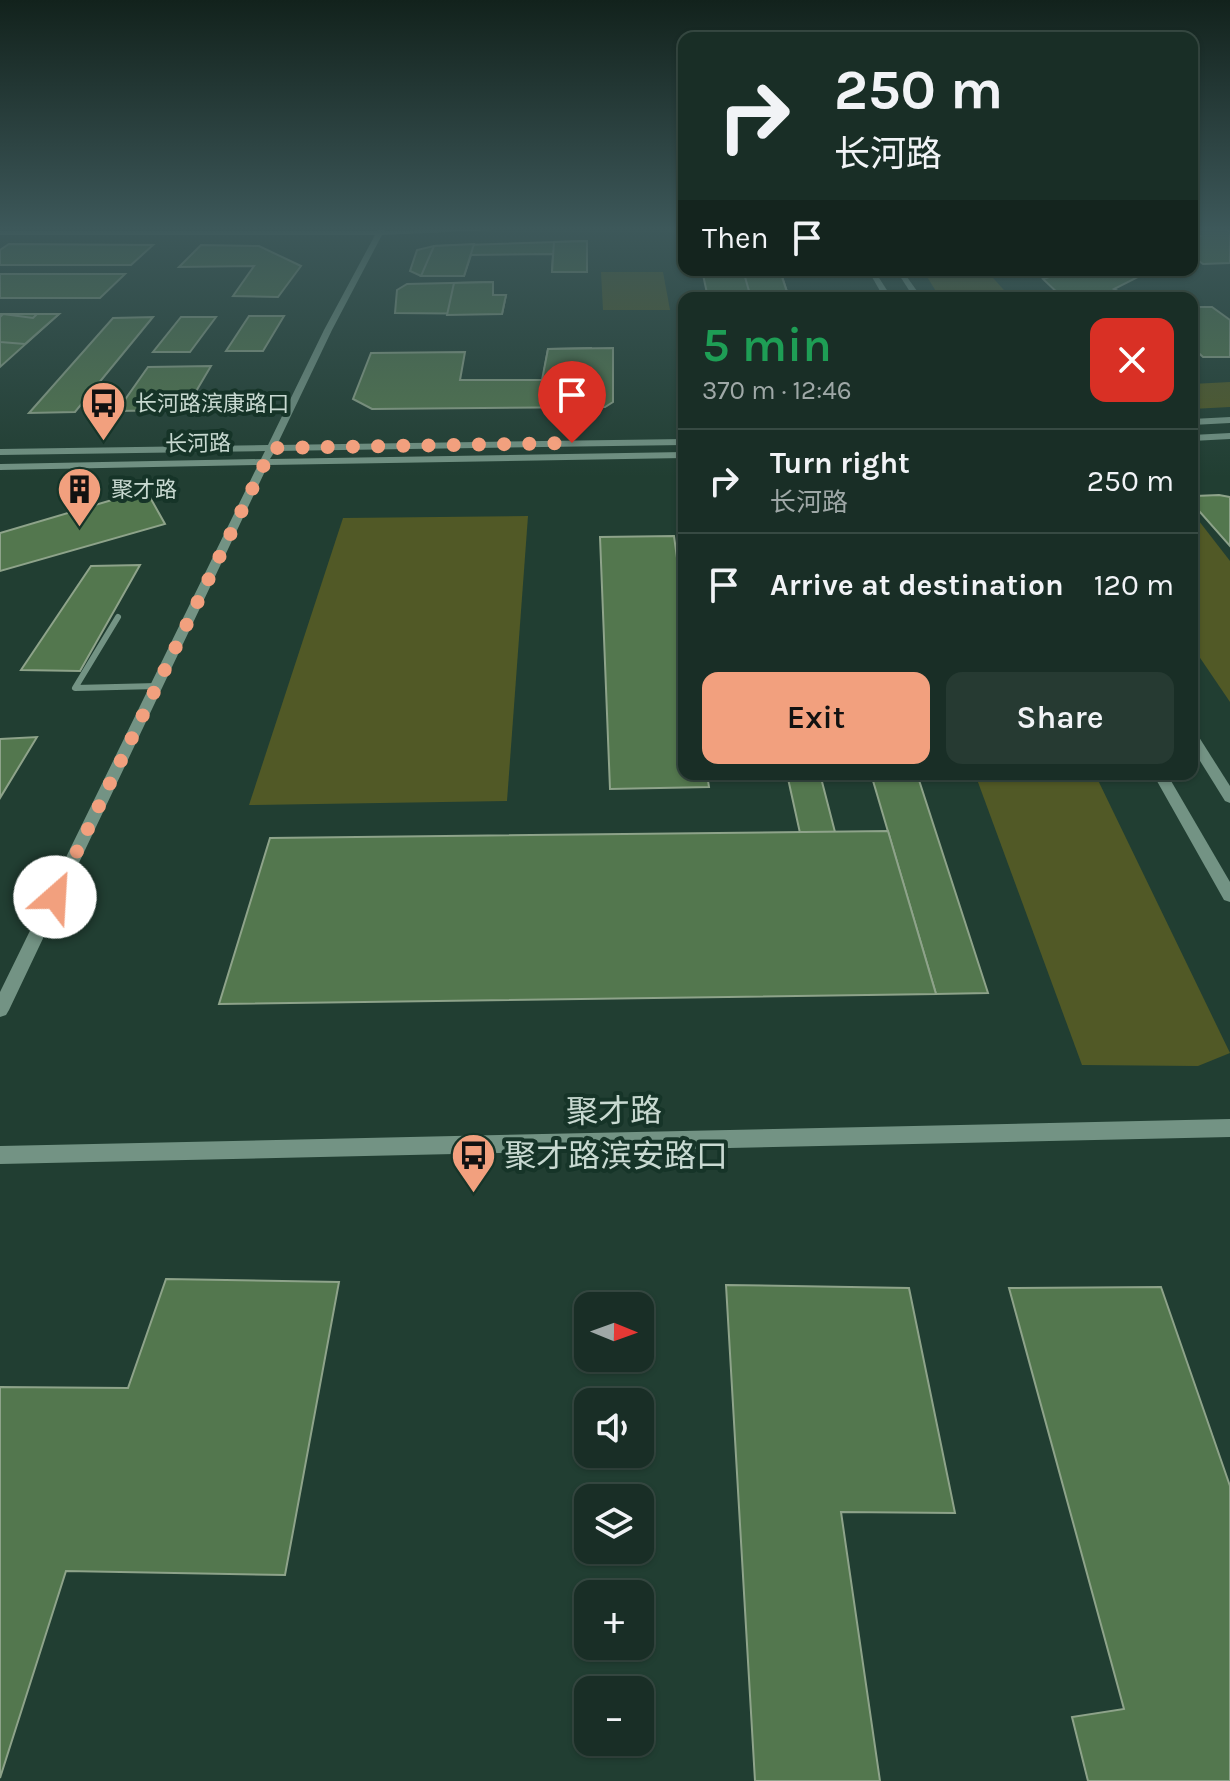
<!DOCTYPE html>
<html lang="en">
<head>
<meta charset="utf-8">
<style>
	:root { --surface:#192e26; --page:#263a32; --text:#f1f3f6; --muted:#9fa8a7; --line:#374a43; --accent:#f2a07e }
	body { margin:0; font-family:Karla,"Noto Sans SC",sans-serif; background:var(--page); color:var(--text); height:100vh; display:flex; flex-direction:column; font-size:30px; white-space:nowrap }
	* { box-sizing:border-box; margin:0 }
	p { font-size:26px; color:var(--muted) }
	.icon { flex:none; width:44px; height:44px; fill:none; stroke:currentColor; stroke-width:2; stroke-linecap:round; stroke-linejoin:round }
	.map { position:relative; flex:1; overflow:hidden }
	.sheet { position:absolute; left:678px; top:292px; width:520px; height:488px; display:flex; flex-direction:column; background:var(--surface); border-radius:16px; box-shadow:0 2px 6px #0004,0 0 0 2px var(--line) }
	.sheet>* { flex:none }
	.guide { position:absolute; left:678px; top:32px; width:520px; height:244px; border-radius:16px; box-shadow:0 2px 6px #0004,0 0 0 2px var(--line); background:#192e26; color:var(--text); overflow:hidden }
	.needle { width:52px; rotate:91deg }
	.controls { position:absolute; left:574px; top:1292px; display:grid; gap:16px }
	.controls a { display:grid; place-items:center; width:80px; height:80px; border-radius:16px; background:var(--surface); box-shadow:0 2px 6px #0004,0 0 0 2px var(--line); font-size:40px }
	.pin { position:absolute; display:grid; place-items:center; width:68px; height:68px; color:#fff; margin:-82px -34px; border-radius:50% 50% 50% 0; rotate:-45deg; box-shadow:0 0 8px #0007 }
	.pin .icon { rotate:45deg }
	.me { position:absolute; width:88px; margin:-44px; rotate:26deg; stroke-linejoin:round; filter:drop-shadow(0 0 6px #0008) }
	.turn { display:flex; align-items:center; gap:28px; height:168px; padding:0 24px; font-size:36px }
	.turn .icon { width:104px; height:104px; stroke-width:2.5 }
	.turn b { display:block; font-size:56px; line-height:68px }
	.then { display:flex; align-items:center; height:76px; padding:0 24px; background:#0003; gap:16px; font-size:30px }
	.round { display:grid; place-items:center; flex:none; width:84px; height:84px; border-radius:16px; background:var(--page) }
	.summary { display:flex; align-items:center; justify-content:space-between; height:136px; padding:0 24px }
	h1 { font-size:48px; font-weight:600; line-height:60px; color:#1e9e55 }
	.button { display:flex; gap:16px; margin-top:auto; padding:16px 24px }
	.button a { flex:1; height:92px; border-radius:16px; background:var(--accent); color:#111; font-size:32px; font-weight:600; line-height:92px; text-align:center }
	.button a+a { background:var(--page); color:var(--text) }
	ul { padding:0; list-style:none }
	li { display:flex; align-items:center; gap:24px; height:104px; padding:0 24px; border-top:2px solid var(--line) }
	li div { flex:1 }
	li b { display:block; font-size:30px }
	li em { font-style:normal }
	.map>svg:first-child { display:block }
	.green { fill:#515926 }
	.building { fill:#53774e; stroke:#8ea38a; stroke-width:2 }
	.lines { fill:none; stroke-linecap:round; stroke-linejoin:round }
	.street { stroke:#739384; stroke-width:6 }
	.secondary { fill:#739384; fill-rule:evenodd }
	.route { stroke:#f2a07e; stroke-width:14; stroke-dasharray:0 25.2 }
	.labels { text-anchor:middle; stroke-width:8; stroke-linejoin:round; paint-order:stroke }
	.far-poi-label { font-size:22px; fill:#c8d9d1; stroke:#163428; text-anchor:start }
	.far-street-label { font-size:22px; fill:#c8d9d1; stroke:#163428 }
	.near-street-label { font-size:32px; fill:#c8d9d1; stroke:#163428 }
	.near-poi-label { font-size:32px; fill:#c8d9d1; stroke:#163428; text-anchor:start }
</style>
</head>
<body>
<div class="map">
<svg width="1230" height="1781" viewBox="0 0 1230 1781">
	<rect width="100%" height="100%" fill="#213e32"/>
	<g class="green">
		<path d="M 923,270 L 986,270 L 1011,298 L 940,298 Z"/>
		<path d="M 601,272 L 663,272 L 670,310 L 603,310 Z"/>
		<path d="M 1230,382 L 1230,407 L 1192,409 L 1192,384 Z"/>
		<path d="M 1192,512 L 1230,561 L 1230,702 L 1192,646 Z"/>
		<path d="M 528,516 L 507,801 L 249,805 L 343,518 Z"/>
		<path d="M 975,774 L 1095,774 L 1230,1053 L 1198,1066 L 1082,1065 Z"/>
	</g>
	<g class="building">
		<path d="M 1192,228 L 1224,228 L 1230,232 L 1230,263 L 1203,264 L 1192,256 L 1192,236 L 1200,236 Z"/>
		<path d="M 587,241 L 587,272 L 552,272 L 553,254 L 471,255 L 464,276 L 421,276 L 410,271 L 417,250 L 434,246 Z"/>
		<path d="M 587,241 L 587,272 L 552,272 L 554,242 Z"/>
		<path d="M 9,244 L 153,245 L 131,265 L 0,265 L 0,250 Z"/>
		<path d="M 474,244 L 464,276 L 421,276 L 434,246 Z"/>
		<path d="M 201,245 L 259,246 L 301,266 L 278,297 L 233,296 L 254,266 L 179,267 Z"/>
		<path d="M 702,270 L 780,270 L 789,298 L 708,298 Z"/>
		<path d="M 1048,270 L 1124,271 L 1136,278 L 1114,289 L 1125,295 L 1116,298 L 1063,298 L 1043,279 L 1059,274 Z"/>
		<path d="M 0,274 L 125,274 L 100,298 L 0,298 Z"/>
		<path d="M 745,277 L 782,277 L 789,298 L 751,298 Z"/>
		<path d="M 493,282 L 493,295 L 506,295 L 502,314 L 395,313 L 397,290 L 407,284 Z"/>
		<path d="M 493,282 L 493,295 L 506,295 L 502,314 L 447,315 L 454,283 Z"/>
		<path d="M 1192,307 L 1212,307 L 1230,320 L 1230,357 L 1203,357 L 1192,347 Z"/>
		<path d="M 0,314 L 59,314 L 0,367 Z"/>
		<path d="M 3,314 L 33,318 L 37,314 L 59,314 L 25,344 L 0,342 L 0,317 Z"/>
		<path d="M 249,316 L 284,316 L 263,351 L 226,351 Z"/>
		<path d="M 153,317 L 75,412 L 29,413 L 113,318 Z"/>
		<path d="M 181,317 L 216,317 L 190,352 L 153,352 Z"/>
		<path d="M 591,348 L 589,373 L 544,372 L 548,349 Z"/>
		<path d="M 613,348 L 613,402 L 605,407 L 372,409 L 353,399 L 371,353 L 465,352 L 460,380 L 542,380 L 548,349 Z"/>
		<path d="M 211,366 L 185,410 L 117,411 L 148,367 Z"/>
		<path d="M 146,490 L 165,524 L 0,571 L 0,533 Z"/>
		<path d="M 1219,495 L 1230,497 L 1230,546 L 1192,503 L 1195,496 Z"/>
		<path d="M 674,536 L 684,609 L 684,774 L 707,774 L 709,787 L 610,789 L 600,537 Z"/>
		<path d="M 140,565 L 80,671 L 21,670 L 91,566 Z"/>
		<path d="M 37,737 L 0,798 L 0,739 Z"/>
		<path d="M 787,774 L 820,774 L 835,832 L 800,833 Z"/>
		<path d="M 871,774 L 917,774 L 988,993 L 936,994 Z"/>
		<path d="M 888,831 L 936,994 L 219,1004 L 270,838 Z"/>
		<path d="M 166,1279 L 339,1282 L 285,1575 L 66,1571 L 0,1778 L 0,1387 L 128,1388 Z"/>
		<path d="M 726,1285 L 909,1288 L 955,1513 L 841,1512 L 880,1781 L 755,1781 Z"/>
		<path d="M 1161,1287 L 1230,1486 L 1230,1781 L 1088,1781 L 1072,1717 L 1124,1709 L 1009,1288 Z"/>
	</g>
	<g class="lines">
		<path class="street" d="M 118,617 L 75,688 L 157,686"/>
		<g class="secondary">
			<path d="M 379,228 L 385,228 L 384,231 L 541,228 L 382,235 L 332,330 L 277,445 L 684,439 L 684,445 L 275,451 L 270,459 L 684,452 L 684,458 L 268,465 L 9,1010 L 6,1015 L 0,1017 L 0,992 L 258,465 L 0,470 L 0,464 L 261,459 L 265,451 L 0,455 L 0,449 L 268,445 L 324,330 L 375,235 L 0,235 L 0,231 L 377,231 Z"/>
			<path d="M 868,270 L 874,270 L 892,298 L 884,298 Z"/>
			<path d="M 896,270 L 902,270 L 922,298 L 914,298 Z"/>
			<path d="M 1230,417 L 1230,423 L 1192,425 L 1192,419 Z"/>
			<path d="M 1230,433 L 1230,439 L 1192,441 L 1192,435 Z"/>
			<path d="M 1192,733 L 1197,734 L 1230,786 L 1230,803 L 1225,801 L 1192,748 Z"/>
			<path d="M 1153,774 L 1167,774 L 1230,882 L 1230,902 L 1224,900 Z"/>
			<path d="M 1230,1119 L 1230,1137 L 0,1164 L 0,1146 Z"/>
		</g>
	</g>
	<linearGradient id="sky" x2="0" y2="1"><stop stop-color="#12221c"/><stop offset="0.48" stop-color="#3d585a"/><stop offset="1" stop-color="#3d585a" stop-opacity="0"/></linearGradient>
	<rect width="1230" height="477" fill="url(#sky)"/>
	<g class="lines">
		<path class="route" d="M 55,897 L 272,448 L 572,443"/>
	</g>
	<defs>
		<symbol id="bus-pin" viewBox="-11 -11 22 30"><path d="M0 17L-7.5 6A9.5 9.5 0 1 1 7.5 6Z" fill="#f2a07e" stroke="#163428"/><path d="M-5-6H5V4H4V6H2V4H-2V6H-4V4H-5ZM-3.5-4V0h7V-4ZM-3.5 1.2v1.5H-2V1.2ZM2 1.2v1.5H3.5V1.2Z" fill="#111"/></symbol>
		<symbol id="building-pin" viewBox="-11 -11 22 30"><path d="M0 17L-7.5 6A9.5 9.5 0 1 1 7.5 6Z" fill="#f2a07e" stroke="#163428"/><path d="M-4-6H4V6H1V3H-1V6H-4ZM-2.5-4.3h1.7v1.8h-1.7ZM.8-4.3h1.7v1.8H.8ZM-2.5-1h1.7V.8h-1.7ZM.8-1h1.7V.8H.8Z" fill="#111"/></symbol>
	</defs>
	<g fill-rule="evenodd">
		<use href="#bus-pin" x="78" y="378" width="51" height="69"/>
		<use href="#building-pin" x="54" y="464" width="51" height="69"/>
		<use href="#bus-pin" x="448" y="1130" width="51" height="69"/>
	</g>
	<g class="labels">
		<g class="far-poi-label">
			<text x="135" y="411">长河路滨康路口</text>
			<text x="111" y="497">聚才路</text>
		</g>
		<g class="far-street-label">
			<text transform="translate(198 443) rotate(-1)" y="8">长河路</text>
		</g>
		<g class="near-street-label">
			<text transform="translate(614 1111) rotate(-1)" y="11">聚才路</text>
		</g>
		<g class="near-poi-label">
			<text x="504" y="1167">聚才路滨安路口</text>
		</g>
	</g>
</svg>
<div class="controls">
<a><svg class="needle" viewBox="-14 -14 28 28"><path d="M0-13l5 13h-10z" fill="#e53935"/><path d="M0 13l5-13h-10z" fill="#9fa8a7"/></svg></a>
<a><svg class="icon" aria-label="sound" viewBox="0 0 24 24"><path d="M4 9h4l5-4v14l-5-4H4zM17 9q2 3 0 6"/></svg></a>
<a><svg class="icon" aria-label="layers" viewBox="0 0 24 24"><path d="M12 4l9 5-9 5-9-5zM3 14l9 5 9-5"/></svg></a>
<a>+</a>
<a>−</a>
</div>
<div class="pin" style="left:572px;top:443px;background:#d93025"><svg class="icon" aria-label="arrive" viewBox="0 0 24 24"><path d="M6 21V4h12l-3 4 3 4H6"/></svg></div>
<svg class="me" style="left:55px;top:897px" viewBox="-20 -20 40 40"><circle r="19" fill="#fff"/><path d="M0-13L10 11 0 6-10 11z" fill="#f2a07e"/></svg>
<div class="guide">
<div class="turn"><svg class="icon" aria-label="right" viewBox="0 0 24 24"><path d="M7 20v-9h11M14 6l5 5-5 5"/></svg><div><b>250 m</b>长河路</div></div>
<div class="then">Then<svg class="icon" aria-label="arrive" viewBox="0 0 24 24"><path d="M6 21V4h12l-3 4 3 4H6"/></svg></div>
</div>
<section class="sheet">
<div class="summary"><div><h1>5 min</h1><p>370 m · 12:46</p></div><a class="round" style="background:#d93025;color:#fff"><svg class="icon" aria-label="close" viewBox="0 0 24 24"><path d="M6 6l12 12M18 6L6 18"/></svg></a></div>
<ul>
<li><svg class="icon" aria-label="right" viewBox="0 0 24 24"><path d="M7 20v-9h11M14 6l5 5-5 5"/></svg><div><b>Turn right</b><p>长河路</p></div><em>250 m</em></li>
<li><svg class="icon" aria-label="arrive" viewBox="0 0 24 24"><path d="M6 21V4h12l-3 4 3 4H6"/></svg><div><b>Arrive at destination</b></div><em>120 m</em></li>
</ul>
<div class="button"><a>Exit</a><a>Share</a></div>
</section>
</div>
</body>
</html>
